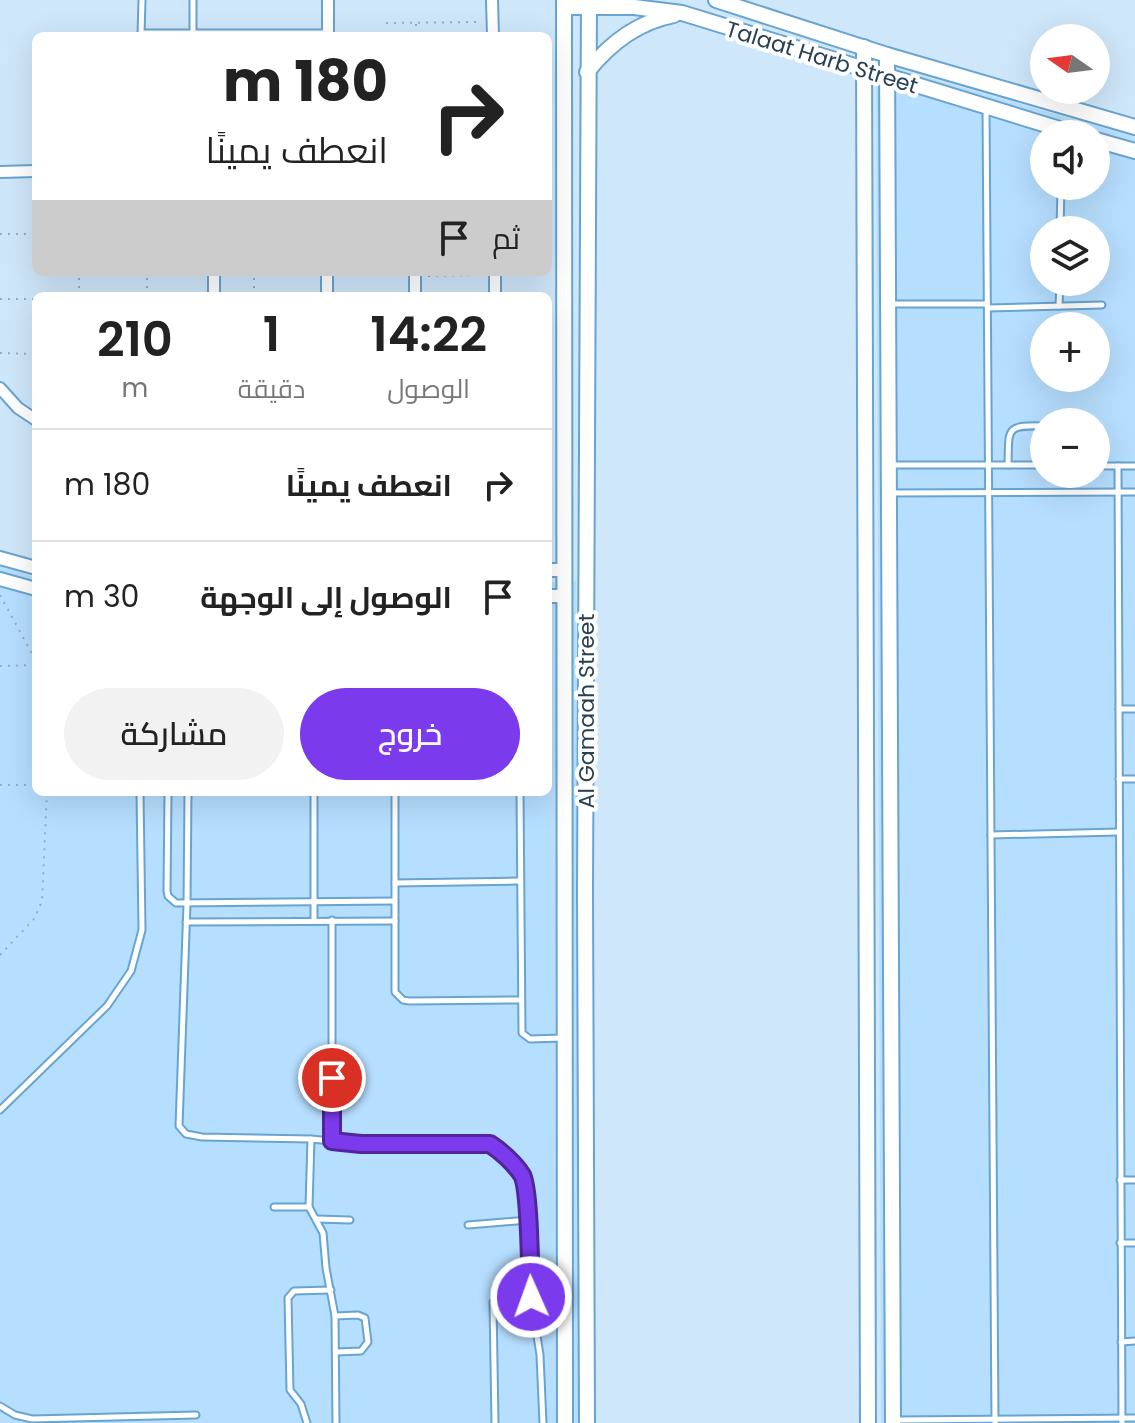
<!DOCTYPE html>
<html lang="ar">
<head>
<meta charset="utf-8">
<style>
	:root { --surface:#fff; --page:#f2f2f2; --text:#222; --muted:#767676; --line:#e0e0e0; --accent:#7c3aed }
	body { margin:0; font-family:Poppins,Cairo,sans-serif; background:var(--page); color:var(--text); direction:rtl; height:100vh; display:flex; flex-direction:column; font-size:30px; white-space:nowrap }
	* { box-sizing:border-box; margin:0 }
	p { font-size:26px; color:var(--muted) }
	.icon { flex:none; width:44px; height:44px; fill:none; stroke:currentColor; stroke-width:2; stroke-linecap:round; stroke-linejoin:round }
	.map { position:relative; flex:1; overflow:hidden; direction:ltr }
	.sheet { position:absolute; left:32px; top:292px; width:520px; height:504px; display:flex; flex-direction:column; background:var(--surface); border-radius:12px; box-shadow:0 8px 32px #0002; direction:rtl }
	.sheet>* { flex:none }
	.guide { position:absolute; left:32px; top:32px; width:520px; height:244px; border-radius:12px; box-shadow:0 8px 32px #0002; direction:rtl; background:#fff; color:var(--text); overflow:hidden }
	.needle { width:52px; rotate:284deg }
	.tools { position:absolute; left:1030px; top:24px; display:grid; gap:16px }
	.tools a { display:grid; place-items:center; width:80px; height:80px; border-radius:50%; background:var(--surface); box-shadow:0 8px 32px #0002; font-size:40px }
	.pin { position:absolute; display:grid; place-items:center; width:68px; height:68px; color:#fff; margin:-34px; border:4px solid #fff; border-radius:50%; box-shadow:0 2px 8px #0007 }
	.me { position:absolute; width:88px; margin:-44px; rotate:358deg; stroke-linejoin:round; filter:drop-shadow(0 0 6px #0008) }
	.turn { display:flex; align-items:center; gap:28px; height:168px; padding:0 32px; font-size:36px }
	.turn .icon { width:104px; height:104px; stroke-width:2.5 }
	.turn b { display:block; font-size:56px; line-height:68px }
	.then { display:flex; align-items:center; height:76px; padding:0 32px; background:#0003; gap:16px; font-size:30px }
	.eta { display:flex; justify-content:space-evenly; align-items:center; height:136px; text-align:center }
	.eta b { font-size:48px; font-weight:600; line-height:56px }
	.cta { display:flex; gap:16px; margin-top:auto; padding:16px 32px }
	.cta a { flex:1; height:92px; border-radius:48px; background:var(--accent); color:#fff; font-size:32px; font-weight:600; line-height:92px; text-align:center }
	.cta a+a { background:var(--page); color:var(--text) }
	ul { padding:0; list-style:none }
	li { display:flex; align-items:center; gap:24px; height:112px; padding:0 32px; border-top:2px solid var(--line) }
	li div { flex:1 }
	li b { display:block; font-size:30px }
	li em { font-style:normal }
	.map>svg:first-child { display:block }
	.built { fill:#b6defe; fill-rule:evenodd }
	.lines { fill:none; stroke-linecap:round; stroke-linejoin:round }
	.service-casing { stroke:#68a4d1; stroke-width:9 }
	.minor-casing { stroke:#68a4d1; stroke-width:14 }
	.tertiary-casing { stroke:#68a4d1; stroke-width:16 }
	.secondary-casing { stroke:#68a4d1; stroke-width:18 }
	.path { stroke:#95adc0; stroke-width:2; stroke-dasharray:2 6; stroke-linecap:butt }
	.service { stroke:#fff; stroke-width:5 }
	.minor { stroke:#fff; stroke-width:10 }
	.tertiary { stroke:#fff; stroke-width:12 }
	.secondary { stroke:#fff; stroke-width:14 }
	.route-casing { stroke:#51269a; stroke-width:20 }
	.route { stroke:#7c3aed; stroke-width:14 }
	.labels { text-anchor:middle; stroke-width:8; stroke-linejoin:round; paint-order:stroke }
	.street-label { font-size:22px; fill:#274053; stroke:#fff }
</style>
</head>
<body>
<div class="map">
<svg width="1135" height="1423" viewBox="0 0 1135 1423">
	<rect width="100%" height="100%" fill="#cfe7fa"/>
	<g class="built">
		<path d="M 876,63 L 1135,137 L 1135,1423 L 881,1423 ZM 1044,134 L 1096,134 L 1096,186 L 1044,186 ZM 1044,230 L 1096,230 L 1096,282 L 1044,282 ZM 1044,326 L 1096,326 L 1096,378 L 1044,378 ZM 1044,422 L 1096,422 L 1096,474 L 1044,474 Z"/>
		<path d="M 0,565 L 36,578 L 36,792 L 548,792 L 548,582 L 576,581 L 581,1423 L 0,1423 Z"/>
	</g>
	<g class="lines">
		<defs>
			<g id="service">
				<path d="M 141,33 L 328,33"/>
				<path d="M 193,33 L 193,0"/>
				<path d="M 141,35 L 142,0"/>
				<path d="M 986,108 L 995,1423"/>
				<path d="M 1060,230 L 1061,186"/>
				<path d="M 888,304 L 987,304"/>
				<path d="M 1059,306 L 1060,282"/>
				<path d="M 988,308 L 1102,305"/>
				<path d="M 889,465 L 1044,465"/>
				<path d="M 1008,465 C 1009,428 1005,425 1044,426"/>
				<path d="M 1096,466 L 1135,466"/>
				<path d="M 1118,466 L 1122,1423"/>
				<path d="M 890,493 L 1135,492"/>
				<path d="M 1119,709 L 1135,709"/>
				<path d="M 1119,779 L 1135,779"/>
				<path d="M 168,792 L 167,891 L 168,896 L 176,903 L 395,901"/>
				<path d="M 188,792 L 187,904 L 179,1126 L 186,1134 L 202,1137 L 311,1139"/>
				<path d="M 314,792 L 314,920"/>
				<path d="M 395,792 L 395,992 L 403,1000 L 409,1001 L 521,1000"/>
				<path d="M 520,792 L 522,1033 L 530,1039 L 563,1038"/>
				<path d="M 991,835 L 1119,832"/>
				<path d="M 395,883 L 520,881"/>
				<path d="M 186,922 L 395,921"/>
				<path d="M 0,1110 L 107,1006 L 131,971 L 142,930 L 140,792"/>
				<path d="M 332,1141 L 332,920"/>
				<path d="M 1120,1180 L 1135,1180"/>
				<path d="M 274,1207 L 309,1207"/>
				<path d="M 316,1219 L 350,1220"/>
				<path d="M 468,1225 L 528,1220"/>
				<path d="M 1120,1243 L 1135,1243"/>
				<path d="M 335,1316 L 358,1315 L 365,1318 L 368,1342 L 361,1351 L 337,1352"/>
				<path d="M 1121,1342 L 1135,1341"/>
				<path d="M 0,1406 L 15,1415 L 32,1419 L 196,1415"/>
				<path d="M 896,1420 L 1135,1418"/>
				<path d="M 307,1423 L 301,1404 L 290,1390 L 288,1298 L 294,1291 L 331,1290"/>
				<path d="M 336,1423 L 335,1316 L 326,1268 L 323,1233 L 309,1207 L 311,1139 L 361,1144 L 490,1144 L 521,1174 L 524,1181 L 531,1297 L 540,1355 L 543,1423"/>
				<path d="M 495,1423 L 493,1302 L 501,1295 L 564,1298"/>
			</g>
			<g id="minor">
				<path d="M 492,0 L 493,36"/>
				<path d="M 328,36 L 328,0"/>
				<path d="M 0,172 L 36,171"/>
				<path d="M 495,272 L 495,296"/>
				<path d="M 214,296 L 214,272"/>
				<path d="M 327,296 L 327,272"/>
				<path d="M 415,296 L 415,272"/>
				<path d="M 0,388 L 18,408 L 36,420"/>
			</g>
			<g id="tertiary">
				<path d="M 0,558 L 36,568"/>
				<path d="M 548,570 L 564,570"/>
				<path d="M 0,579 L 36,589"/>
				<path d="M 548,596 L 564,596"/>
			</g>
			<g id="secondary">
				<path d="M 564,0 L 565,1423"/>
				<path d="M 716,0 L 887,55 L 1135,127"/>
				<path d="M 564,7 L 634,7 L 682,13 L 1076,134"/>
				<path d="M 864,47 L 868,1423"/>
				<path d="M 887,55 L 893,1423"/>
				<path d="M 587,72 C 610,43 637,22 674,15"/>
				<path d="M 1096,140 L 1135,151"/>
				<path d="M 587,1423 L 585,891 L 589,0"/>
			</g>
		</defs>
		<use href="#service" class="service-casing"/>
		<use href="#minor" class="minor-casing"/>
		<use href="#tertiary" class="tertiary-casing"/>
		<use href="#secondary" class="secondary-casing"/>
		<g class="path">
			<path d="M 386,23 L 479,22"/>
			<path d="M 416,24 L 416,36"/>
			<path d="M 0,234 L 36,234"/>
			<path d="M 428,276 L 482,275"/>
			<path d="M 79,296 L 79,272"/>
			<path d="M 147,296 L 147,272"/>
			<path d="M 254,296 L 254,272"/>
			<path d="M 0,299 L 36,299"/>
			<path d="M 0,353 L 36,354"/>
			<path d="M 0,595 L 36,661"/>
			<path d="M 0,666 L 36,665"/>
			<path d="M 0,785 L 36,785"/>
			<path d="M 0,955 L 34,919 L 42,901 L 47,792"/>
		</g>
		<use href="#service" class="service"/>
		<use href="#minor" class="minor"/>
		<use href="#tertiary" class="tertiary"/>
		<use href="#secondary" class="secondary"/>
	</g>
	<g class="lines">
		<defs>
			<path id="route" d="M 332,1078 L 332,1141 L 361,1144 L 490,1144 C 501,1151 515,1164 522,1175 C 530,1189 530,1276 531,1297"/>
		</defs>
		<use href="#route" class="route-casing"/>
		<use href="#route" class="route"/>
	</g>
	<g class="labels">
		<g class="street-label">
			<text transform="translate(822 57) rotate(17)" y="8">Talaat Harb Street</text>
			<text transform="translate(586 711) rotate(-90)" y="8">Al Gamaah Street</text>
		</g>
	</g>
</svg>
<div class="tools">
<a><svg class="needle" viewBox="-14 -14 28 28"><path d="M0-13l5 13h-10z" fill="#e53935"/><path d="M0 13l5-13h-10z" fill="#767676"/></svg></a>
<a><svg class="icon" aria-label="sound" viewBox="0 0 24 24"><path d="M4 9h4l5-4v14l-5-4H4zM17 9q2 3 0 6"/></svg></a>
<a><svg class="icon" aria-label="layers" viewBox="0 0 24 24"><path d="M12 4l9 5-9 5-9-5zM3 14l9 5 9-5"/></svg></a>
<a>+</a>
<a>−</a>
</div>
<div class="pin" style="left:332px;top:1078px;background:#d93025"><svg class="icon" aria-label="arrive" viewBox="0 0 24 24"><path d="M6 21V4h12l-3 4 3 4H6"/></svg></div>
<svg class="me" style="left:531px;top:1297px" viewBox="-20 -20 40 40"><circle r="17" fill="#7c3aed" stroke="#fff" stroke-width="3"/><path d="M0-11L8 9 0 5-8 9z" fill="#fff"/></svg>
<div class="guide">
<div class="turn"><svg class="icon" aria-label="right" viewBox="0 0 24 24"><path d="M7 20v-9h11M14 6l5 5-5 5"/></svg><div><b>180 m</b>انعطف يمينًا</div></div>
<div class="then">ثم<svg class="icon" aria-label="arrive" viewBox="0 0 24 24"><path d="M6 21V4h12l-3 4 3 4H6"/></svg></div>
</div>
<section class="sheet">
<div class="eta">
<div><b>14:22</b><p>الوصول</p></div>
<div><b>1</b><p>دقيقة</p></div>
<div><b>210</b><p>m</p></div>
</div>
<ul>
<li><svg class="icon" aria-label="right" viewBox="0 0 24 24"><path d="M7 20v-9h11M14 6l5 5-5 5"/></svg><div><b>انعطف يمينًا</b></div><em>180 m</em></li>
<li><svg class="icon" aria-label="arrive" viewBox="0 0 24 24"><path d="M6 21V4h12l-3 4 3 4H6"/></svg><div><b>الوصول إلى الوجهة</b></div><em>30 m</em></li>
</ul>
<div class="cta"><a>خروج</a><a>مشاركة</a></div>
</section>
</div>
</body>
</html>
